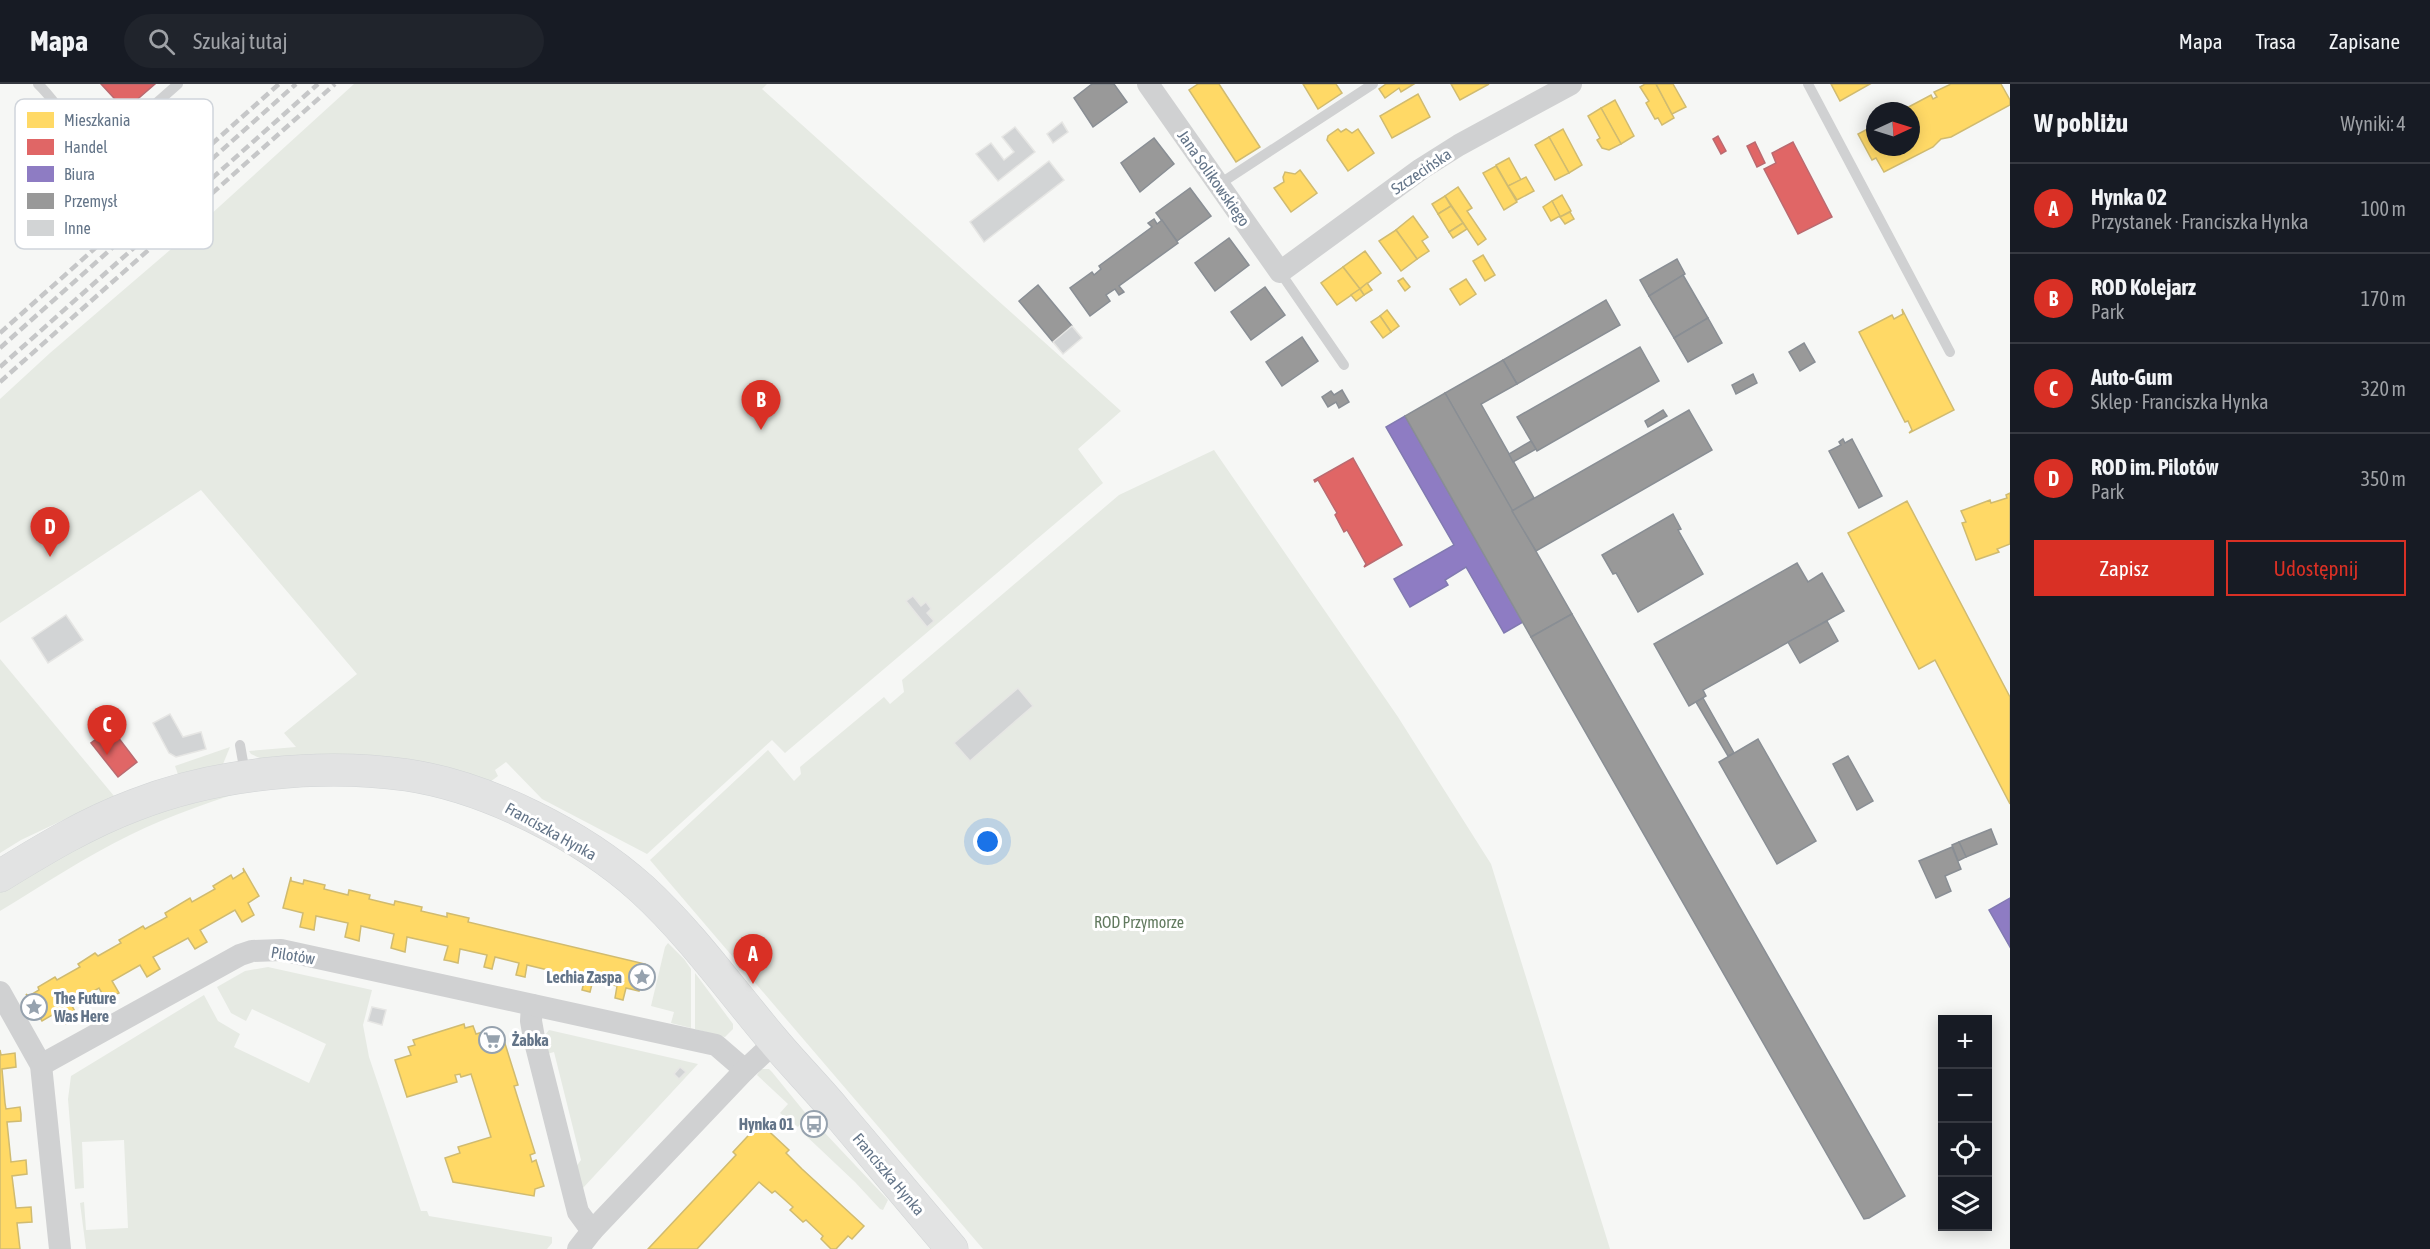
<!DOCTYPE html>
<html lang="pl">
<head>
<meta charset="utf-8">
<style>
  :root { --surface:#171b24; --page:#20242c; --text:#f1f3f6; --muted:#9ea1a6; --line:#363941; --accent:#d93025 }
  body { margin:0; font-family:"Asap Condensed",sans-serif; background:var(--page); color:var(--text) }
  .controls { position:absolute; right:18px; bottom:18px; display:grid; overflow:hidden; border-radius:0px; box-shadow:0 3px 15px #0003 }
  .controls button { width:54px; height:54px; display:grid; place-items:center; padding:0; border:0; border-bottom:2px solid var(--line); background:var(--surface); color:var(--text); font:30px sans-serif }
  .compass { position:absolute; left:1866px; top:18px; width:54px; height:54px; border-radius:50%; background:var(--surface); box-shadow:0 3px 15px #0003; rotate:86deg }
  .you { position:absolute; left:988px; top:758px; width:21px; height:21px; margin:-15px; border:4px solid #fff; border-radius:50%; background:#1a73e8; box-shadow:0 0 0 9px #1a73e833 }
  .badge { display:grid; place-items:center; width:39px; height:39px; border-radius:50%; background:var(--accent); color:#fff; font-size:20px; font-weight:700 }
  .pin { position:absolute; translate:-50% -50px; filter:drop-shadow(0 2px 3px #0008) }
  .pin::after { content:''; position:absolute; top:32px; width:21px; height:18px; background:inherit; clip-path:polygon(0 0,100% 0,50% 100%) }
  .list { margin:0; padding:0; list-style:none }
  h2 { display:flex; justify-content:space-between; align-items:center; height:78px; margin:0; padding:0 24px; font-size:26px }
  h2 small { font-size:20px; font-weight:400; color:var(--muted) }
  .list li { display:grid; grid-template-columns:39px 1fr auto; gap:18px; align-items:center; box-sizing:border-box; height:90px; padding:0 24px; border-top:2px solid var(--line) }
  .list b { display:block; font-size:22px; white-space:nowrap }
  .list p { margin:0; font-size:20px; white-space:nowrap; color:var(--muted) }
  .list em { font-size:20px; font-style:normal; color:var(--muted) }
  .actions { display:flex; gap:12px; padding:18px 24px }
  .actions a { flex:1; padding:14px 0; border:2px solid var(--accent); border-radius:0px; text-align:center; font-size:21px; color:var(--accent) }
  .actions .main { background:var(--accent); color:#fff }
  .icon { flex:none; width:33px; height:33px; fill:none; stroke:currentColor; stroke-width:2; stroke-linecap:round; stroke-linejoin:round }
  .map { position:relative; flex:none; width:2010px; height:1165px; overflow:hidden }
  header { display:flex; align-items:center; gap:36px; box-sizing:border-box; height:84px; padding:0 30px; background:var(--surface); border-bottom:2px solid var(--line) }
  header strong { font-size:28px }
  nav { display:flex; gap:33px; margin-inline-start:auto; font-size:21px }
  .search { width:420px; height:54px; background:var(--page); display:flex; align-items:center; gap:15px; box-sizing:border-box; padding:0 21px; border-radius:33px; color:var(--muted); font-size:22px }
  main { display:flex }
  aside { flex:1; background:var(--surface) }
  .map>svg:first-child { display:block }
</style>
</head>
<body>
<header>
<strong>Mapa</strong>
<div class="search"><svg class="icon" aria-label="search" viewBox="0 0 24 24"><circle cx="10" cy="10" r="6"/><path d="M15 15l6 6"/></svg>Szukaj tutaj</div>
<nav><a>Mapa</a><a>Trasa</a><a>Zapisane</a></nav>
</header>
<main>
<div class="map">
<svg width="2010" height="1165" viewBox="0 0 2010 1165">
  <rect width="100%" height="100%" fill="#f6f7f5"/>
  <!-- green -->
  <g fill="#e6eae3">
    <path d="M354 0H767L762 5 1121 327 1078 365 1103 399 785 669 772 656 647 770 542 715 506 678 495 686 498 692 486 701 264 676 251 670 249 667 296 663 284 649 357 590 201 406 0 539V315L50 269 198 142Z"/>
    <path d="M1214 366 1398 633 1491 780 1610 1165H983L650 776 768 666 794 697 801 690 800 683 884 613 890 620 904 608 902 596 1119 411Z"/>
    <path d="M0 575 114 712 21 756 0 769Z"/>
    <path d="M230 663 223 680 180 696 175 682Z"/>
    <path d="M258 703C215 716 171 731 130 751 85 773 43 801 0 827V806L142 730Z"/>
    <path d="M668 859 684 875 691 885V944L671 939 674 928 651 922 665 863Z"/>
    <path d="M268 883 372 906 363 941 369 973 421 1127H427L429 1132 552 1153V1159L547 1165H86L80 1119 84 1118 86 1146 128 1144 124 1056 82 1058 84 1104 75 1105 68 1015 71 992 204 911 218 937 240 950 234 963 309 999 326 960 252 925 246 937 231 929 217 903 245 887Z"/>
    <path d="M695 889 733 940V945L725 953 695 945Z"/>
    <path d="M549 946 698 980 582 1105 576 1083 581 1076 554 968 547 970 542 955Z"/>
    <path d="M761 985H769L772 988 807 1031 798 1043 780 1029 788 1020 757 991Z"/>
    <path d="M807 1039 819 1050 823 1047 888 1116 883 1126 880 1125 855 1098 801 1047Z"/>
  </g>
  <!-- homes -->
  <g fill="#ffd966" stroke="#d0bb70" stroke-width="1.5">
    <path d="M1198 0H1219L1260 63 1236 78 1189 6Z"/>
    <path d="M1303 0H1336L1342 9 1318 25Z"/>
    <path d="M1386 0H1414L1401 8 1399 4 1385 14 1379 5Z"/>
    <path d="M1451 0H1489L1460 16Z"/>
    <path d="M1645 0H1656L1674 34 1662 41 1658 34 1655 35 1646 19 1649 17 1640 3Z"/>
    <path d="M1656 0H1673L1686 23 1672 30Z"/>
    <path d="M1831 0H1870L1840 17Z"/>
    <path d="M1951 0H2001L2010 16V21L1951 53 1941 55 1933 63 1884 88 1876 74 1872 76 1858 50 1875 41V63H1911V27H1901L1931 11 1933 15 1937 13 1934 8Z"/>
    <path d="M1418 10 1430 33 1392 54 1380 32Z"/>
    <path d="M1615 16 1634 52 1621 60 1601 24Z"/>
    <path d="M1601 24 1621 60 1609 66 1602 64 1597 56 1600 54 1588 32Z"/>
    <path d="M1338 45 1341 48 1346 45 1352 49 1358 45 1374 69 1348 87 1327 56 1328 52Z"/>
    <path d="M1563 45 1582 81 1569 89 1549 53Z"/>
    <path d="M1549 53 1569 89 1555 96 1535 61Z"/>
    <path d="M1509 74 1521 96 1508 102 1496 81Z"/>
    <path d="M1496 82 1517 118 1504 126 1483 89Z"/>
    <path d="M1300 86 1317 109 1291 128 1274 104 1284 98 1283 93 1285 88 1295 90Z"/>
    <path d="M1526 93 1534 107 1517 116 1508 102Z"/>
    <path d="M1458 103 1472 124 1467 127 1486 155 1478 161 1445 112Z"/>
    <path d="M1562 111 1571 127 1560 133 1552 117Z"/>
    <path d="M1445 112 1451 122 1438 130 1432 120Z"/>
    <path d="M1552 117 1560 132 1551 137 1543 123Z"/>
    <path d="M1451 122 1463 139 1449 148 1438 130Z"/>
    <path d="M1570 128 1574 135 1565 140 1560 133Z"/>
    <path d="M1413 132 1428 153 1422 157 1429 167 1417 175 1396 146Z"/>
    <path d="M1463 139 1467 145 1453 154 1449 148Z"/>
    <path d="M1396 146 1417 175 1401 187 1379 157Z"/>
    <path d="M1365 167 1381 189 1360 205 1343 183Z"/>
    <path d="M1483 171 1495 191 1485 197 1473 177Z"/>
    <path d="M1343 183 1360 205 1337 221 1321 199Z"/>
    <path d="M1403 194 1410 203 1405 207 1398 197Z"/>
    <path d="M1466 195 1476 210 1460 221 1450 205Z"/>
    <path d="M1367 199 1372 206 1364 211 1360 205Z"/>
    <path d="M1360 205 1364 211 1356 217 1351 211Z"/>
    <path d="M1902 225 1954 326 1909 349 1912 346 1908 337 1905 338 1859 248 1892 231 1894 235 1903 230Z"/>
    <path d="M1387 226 1399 242 1391 248 1380 232Z"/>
    <path d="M1380 232 1391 248 1383 254 1371 238Z"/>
    <path d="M2010 409V460L1997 465 1999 468 1976 476 1962 439 1966 438 1961 427 1990 416 1991 419 2007 414 2006 411Z"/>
    <path d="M1907 417 2010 613V720L1935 576 1919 585 1848 449Z"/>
    <path d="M243 784 259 812 248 819 254 831 242 838 235 826 200 846 207 858 195 865 188 854 153 873 160 885 147 893 140 881 112 897 119 909 106 916 99 904 71 920 78 933 66 940 59 927 42 937 26 910 29 912 39 906 38 903 55 893 57 896 80 883 78 880 95 869 98 872 121 859 119 856 143 842 145 845 167 833 165 829 190 814 192 818 215 805 213 802 231 791 233 795 244 788Z"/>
    <path d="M291 793V797L303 800 304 796 325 801 324 805 348 811 349 806 370 811 369 815 394 821 395 817 422 823 421 827 447 833V829L469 834 468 838 645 880 639 907 626 904 623 916 615 914 617 902 593 896 590 908 582 906 585 894 560 889 557 900 549 898 552 887 527 881 525 893 516 891 519 879 495 873 492 885 484 883 487 871 460 865 458 879 450 877 444 876 448 862 407 853 405 868 391 864 394 850 361 842 359 857 345 853 348 839 316 832 314 846 300 843 303 829 283 824Z"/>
    <path d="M464 940 465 944 473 942 476 950 493 945 494 949 501 947 518 1001 514 1002 535 1069 530 1071 532 1078 536 1076 544 1102 535 1105 534 1112 453 1098 445 1074 460 1069 458 1063 491 1053 471 990 461 993 460 990 455 991 457 998 407 1013 395 976 411 971 408 963 415 961 413 956Z"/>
    <path d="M0 966 1 971 15 969 16 983 2 985 5 1019 6 1025 20 1023 21 1030V1037L7 1038 11 1078 26 1076 27 1090 12 1092 16 1124 31 1123 32 1138 17 1139 20 1165H0Z"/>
    <path d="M760 1039 789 1066 786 1069 802 1085 864 1142 852 1155 848 1152 836 1165H831L821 1155 823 1152 806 1136 803 1138 790 1126 793 1123 775 1107 772 1109 759 1098 697 1165H648L736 1071 733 1068Z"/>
  </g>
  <!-- shops -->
  <g fill="#e06666" stroke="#ba6a70" stroke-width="1.5">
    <path d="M101 0H155L125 26Z"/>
    <path d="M1718 52 1726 67 1721 70 1713 55Z"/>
    <path d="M1755 58 1765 79 1757 83 1747 62Z"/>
    <path d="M1793 58 1832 133 1798 150 1764 85 1776 79 1772 69Z"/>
    <path d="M1353 374 1402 461 1364 483 1366 480 1347 446 1344 448 1335 431 1337 429 1318 396 1315 398 1314 396Z"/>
    <path d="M111 644 137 678 118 693 91 659Z"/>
  </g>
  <!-- offices -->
  <g fill="#8e7cc3" stroke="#817ab1" stroke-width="1.5">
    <path d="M1405 332 1523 538 1504 549 1466 483 1445 496 1448 501 1410 523 1394 495 1454 461 1386 343Z"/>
    <path d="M2010 814V863L1989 826Z"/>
  </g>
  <!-- industry -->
  <g fill="#999" stroke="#898e94" stroke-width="1.5">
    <path d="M1092 0H1114L1127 18 1093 43 1074 14Z"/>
    <path d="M1154 54 1174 80 1140 108 1121 79Z"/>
    <path d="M1190 104 1211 132 1177 157 1156 129Z"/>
    <path d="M1154 135 1157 140 1162 136 1178 159 1119 202 1124 208 1119 211 1115 205 1106 211 1110 217 1090 232 1070 204 1092 188 1094 191 1101 185 1099 182 1152 143 1148 139Z"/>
    <path d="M1229 154 1249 181 1215 207 1195 179Z"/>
    <path d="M1677 175 1685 190 1649 212 1640 196Z"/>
    <path d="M1683 191 1708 234 1674 254 1649 212Z"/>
    <path d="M1038 201 1072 242 1053 258 1019 217Z"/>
    <path d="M1265 203 1285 231 1251 256 1231 228Z"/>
    <path d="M1606 216 1620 241 1517 300 1503 276Z"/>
    <path d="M1708 234 1722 259 1688 278 1674 254Z"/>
    <path d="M1302 253 1318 277 1282 302 1266 278Z"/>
    <path d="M1804 259 1815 278 1800 287 1789 268Z"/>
    <path d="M1640 263 1659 297 1537 367 1517 333Z"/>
    <path d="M1503 276 1517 300 1481 320 1534 414 1512 427 1445 309Z"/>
    <path d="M1753 290 1757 299 1736 310 1732 301Z"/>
    <path d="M1342 306 1349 318 1339 324 1336 318 1328 323 1322 313 1331 307 1334 311Z"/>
    <path d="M1445 309 1572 530 1531 553 1405 332Z"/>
    <path d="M1663 326 1667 332 1648 343 1645 337Z"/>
    <path d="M1689 326 1712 366 1536 467 1512 427Z"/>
    <path d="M1843 355 1845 359 1852 355 1882 412 1859 424 1829 367 1841 361 1839 358Z"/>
    <path d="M1531 357 1536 365 1513 378 1509 370Z"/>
    <path d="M1673 430 1681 445 1678 446 1703 490 1638 528 1616 489 1613 490 1602 471Z"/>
    <path d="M1797 479 1808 498 1822 489 1844 527 1703 606 1706 612 1689 622 1654 560Z"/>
    <path d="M1572 530 1905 1112 1869 1134 1864 1135 1531 553Z"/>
    <path d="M1827 537 1838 557 1800 579 1788 558Z"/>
    <path d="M1703 614 1734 669 1728 672 1696 618Z"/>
    <path d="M1758 655 1816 757 1777 780 1719 678Z"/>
    <path d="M1848 672 1873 717 1857 726 1833 680Z"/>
    <path d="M1991 745 1997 760 1966 773 1959 758Z"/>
    <path d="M1959 758 1966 773 1958 777 1952 761Z"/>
    <path d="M1952 763 1961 785 1945 792 1951 807 1936 814 1919 777Z"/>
  </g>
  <!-- building -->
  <g fill="#d2d4d5" stroke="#e6e6e4" stroke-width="1.5">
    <path d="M1062 38 1068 48 1053 59 1047 50Z"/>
    <path d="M1015 43 1035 68 998 97 976 70 991 59 1004 76 1014 68 1002 53Z"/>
    <path d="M1049 77 1064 96 984 158 970 138Z"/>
    <path d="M1072 242 1082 254 1063 270 1053 258Z"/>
    <path d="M913 512 921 522 926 518 931 525 927 529 934 537 927 543 906 517Z"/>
    <path d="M66 531 83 556 48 579 32 554Z"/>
    <path d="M1018 604 1033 622 970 677 954 659Z"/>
    <path d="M170 630 183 653 201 648 206 665 176 673 169 669 153 639Z"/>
    <path d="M372 923 386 926 382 941 368 937Z"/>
    <path d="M680 983 686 988 679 995 674 990Z"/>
  </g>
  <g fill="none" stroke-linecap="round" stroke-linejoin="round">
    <defs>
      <path id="secondary" d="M0 792C44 765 87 739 135 721 216 689 321 679 407 691 487 703 582 751 642 805 691 850 730 905 773 956 793 980 815 1002 835 1026 874 1072 913 1119 952 1165"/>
    </defs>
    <!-- secondary casing -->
    <use href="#secondary" stroke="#d2d5d6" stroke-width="33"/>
    <!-- lane -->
    <g stroke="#d0d1d2" stroke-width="10">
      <path d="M38 0C64 24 81 72 121 50L178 0"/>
      <path d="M1808 0 1950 268"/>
      <path d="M1218 101 1373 0"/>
      <path d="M1280 188 1344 281"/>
      <path d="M240 661 245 689"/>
    </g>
    <!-- street -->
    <g stroke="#d0d1d2" stroke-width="22">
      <path d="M1148 0 1280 188 1421 85 1459 61 1571 0"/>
      <path d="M0 908 41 981 60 1165"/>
      <path d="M532 921 531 937 534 954 578 1128 592 1147"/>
      <path d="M41 981 240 871 252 867 281 866 716 961 745 986"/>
      <path d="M578 1165 592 1147 745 986 775 958"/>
    </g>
    <!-- secondary -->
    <use href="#secondary" stroke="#e2e3e3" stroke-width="32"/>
    <!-- rail -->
    <g stroke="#c6c7c8" stroke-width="4.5" stroke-dasharray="9 4.5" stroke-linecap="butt">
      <path d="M0 249 279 0"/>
      <path d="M0 264 296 0"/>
      <path d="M0 283 318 0"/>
      <path d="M0 298 335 0"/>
    </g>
  </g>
  <!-- icons -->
  <defs>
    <symbol id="sight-ring" viewBox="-11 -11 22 22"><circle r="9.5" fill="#fff" stroke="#96a2ae" stroke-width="1.5"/><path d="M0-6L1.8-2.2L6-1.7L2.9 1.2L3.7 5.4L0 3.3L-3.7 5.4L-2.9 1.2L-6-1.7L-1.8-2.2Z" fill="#96a2ae"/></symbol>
    <symbol id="supermarket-ring" viewBox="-11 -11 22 22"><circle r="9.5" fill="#fff" stroke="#96a2ae" stroke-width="1.5"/><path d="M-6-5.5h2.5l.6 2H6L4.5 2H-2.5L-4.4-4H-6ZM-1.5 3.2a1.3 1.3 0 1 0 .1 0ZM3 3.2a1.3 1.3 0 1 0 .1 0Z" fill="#96a2ae"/></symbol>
    <symbol id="bus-ring" viewBox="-11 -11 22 22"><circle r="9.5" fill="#fff" stroke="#96a2ae" stroke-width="1.5"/><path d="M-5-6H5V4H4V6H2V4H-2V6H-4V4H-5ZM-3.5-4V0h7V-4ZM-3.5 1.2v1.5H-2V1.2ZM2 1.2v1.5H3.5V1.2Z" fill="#96a2ae"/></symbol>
  </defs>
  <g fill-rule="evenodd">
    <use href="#sight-ring" x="627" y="878" width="30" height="30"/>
    <use href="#sight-ring" x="19" y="908" width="30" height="30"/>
    <use href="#supermarket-ring" x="477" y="941" width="30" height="30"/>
    <use href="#bus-ring" x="799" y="1025" width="30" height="30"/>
  </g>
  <g text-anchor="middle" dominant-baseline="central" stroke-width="6" stroke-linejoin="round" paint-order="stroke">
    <!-- street labels -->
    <g font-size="16" fill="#637488" stroke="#fff">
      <text transform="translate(1421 87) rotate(-34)">Szczecińska</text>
      <text transform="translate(1214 94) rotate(55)">Jana Solikowskiego</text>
      <text transform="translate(551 747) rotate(29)">Franciszka Hynka</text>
      <text transform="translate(293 871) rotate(9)">Pilotów</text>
      <text transform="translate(889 1090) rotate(50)">Franciszka Hynka</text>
    </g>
    <!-- park labels -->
    <g font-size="16" fill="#627a5f" stroke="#fff">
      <text x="1139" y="838">ROD Przymorze</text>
    </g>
    <!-- poi labels -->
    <g font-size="16" font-weight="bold" fill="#637488" stroke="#fff" text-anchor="end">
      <text x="622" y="893">Lechia Zaspa</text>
      <text x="54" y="914" text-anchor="start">The Future<tspan x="54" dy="18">Was Here</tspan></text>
      <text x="512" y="956" text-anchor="start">Żabka</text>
      <text x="794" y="1040">Hynka 01</text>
    </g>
  </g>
  <!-- legend -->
  <rect x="15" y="15" width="198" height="150" rx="9" fill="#fff" stroke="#d0d5db" stroke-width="1.5"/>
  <rect x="27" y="28" width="27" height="16" fill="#ffd966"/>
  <rect x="27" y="55" width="27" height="16" fill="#e06666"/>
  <rect x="27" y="82" width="27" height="16" fill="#8e7cc3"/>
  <rect x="27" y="109" width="27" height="16" fill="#999"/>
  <rect x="27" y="136" width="27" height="16" fill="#d2d4d5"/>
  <g font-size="16" fill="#637488">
    <text x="64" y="42">Mieszkania</text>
    <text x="64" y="69">Handel</text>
    <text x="64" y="96">Biura</text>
    <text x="64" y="123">Przemysł</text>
    <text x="64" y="150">Inne</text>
  </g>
</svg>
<div class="controls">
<button>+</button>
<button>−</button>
<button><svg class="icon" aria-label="locate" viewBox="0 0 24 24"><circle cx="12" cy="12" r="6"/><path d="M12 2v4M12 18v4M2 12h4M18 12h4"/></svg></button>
<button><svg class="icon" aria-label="layers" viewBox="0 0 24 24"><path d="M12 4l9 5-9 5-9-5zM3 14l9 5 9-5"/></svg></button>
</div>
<svg class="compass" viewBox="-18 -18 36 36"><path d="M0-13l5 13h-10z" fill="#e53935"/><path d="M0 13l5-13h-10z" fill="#9ea1a6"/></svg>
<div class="you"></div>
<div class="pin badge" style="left:753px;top:900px">A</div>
<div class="pin badge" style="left:761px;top:346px">B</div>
<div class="pin badge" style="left:107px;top:671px">C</div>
<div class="pin badge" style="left:50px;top:473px">D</div>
</div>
<aside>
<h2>W pobliżu<small>Wyniki: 4</small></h2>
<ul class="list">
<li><span class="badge">A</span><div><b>Hynka 02</b><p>Przystanek · Franciszka Hynka</p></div><em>100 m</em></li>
<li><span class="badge">B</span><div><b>ROD Kolejarz</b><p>Park</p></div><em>170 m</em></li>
<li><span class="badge">C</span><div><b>Auto-Gum</b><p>Sklep · Franciszka Hynka</p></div><em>320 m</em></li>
<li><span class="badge">D</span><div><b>ROD im. Pilotów</b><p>Park</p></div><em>350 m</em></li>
</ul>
<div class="actions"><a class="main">Zapisz</a><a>Udostępnij</a></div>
</aside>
</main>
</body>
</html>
